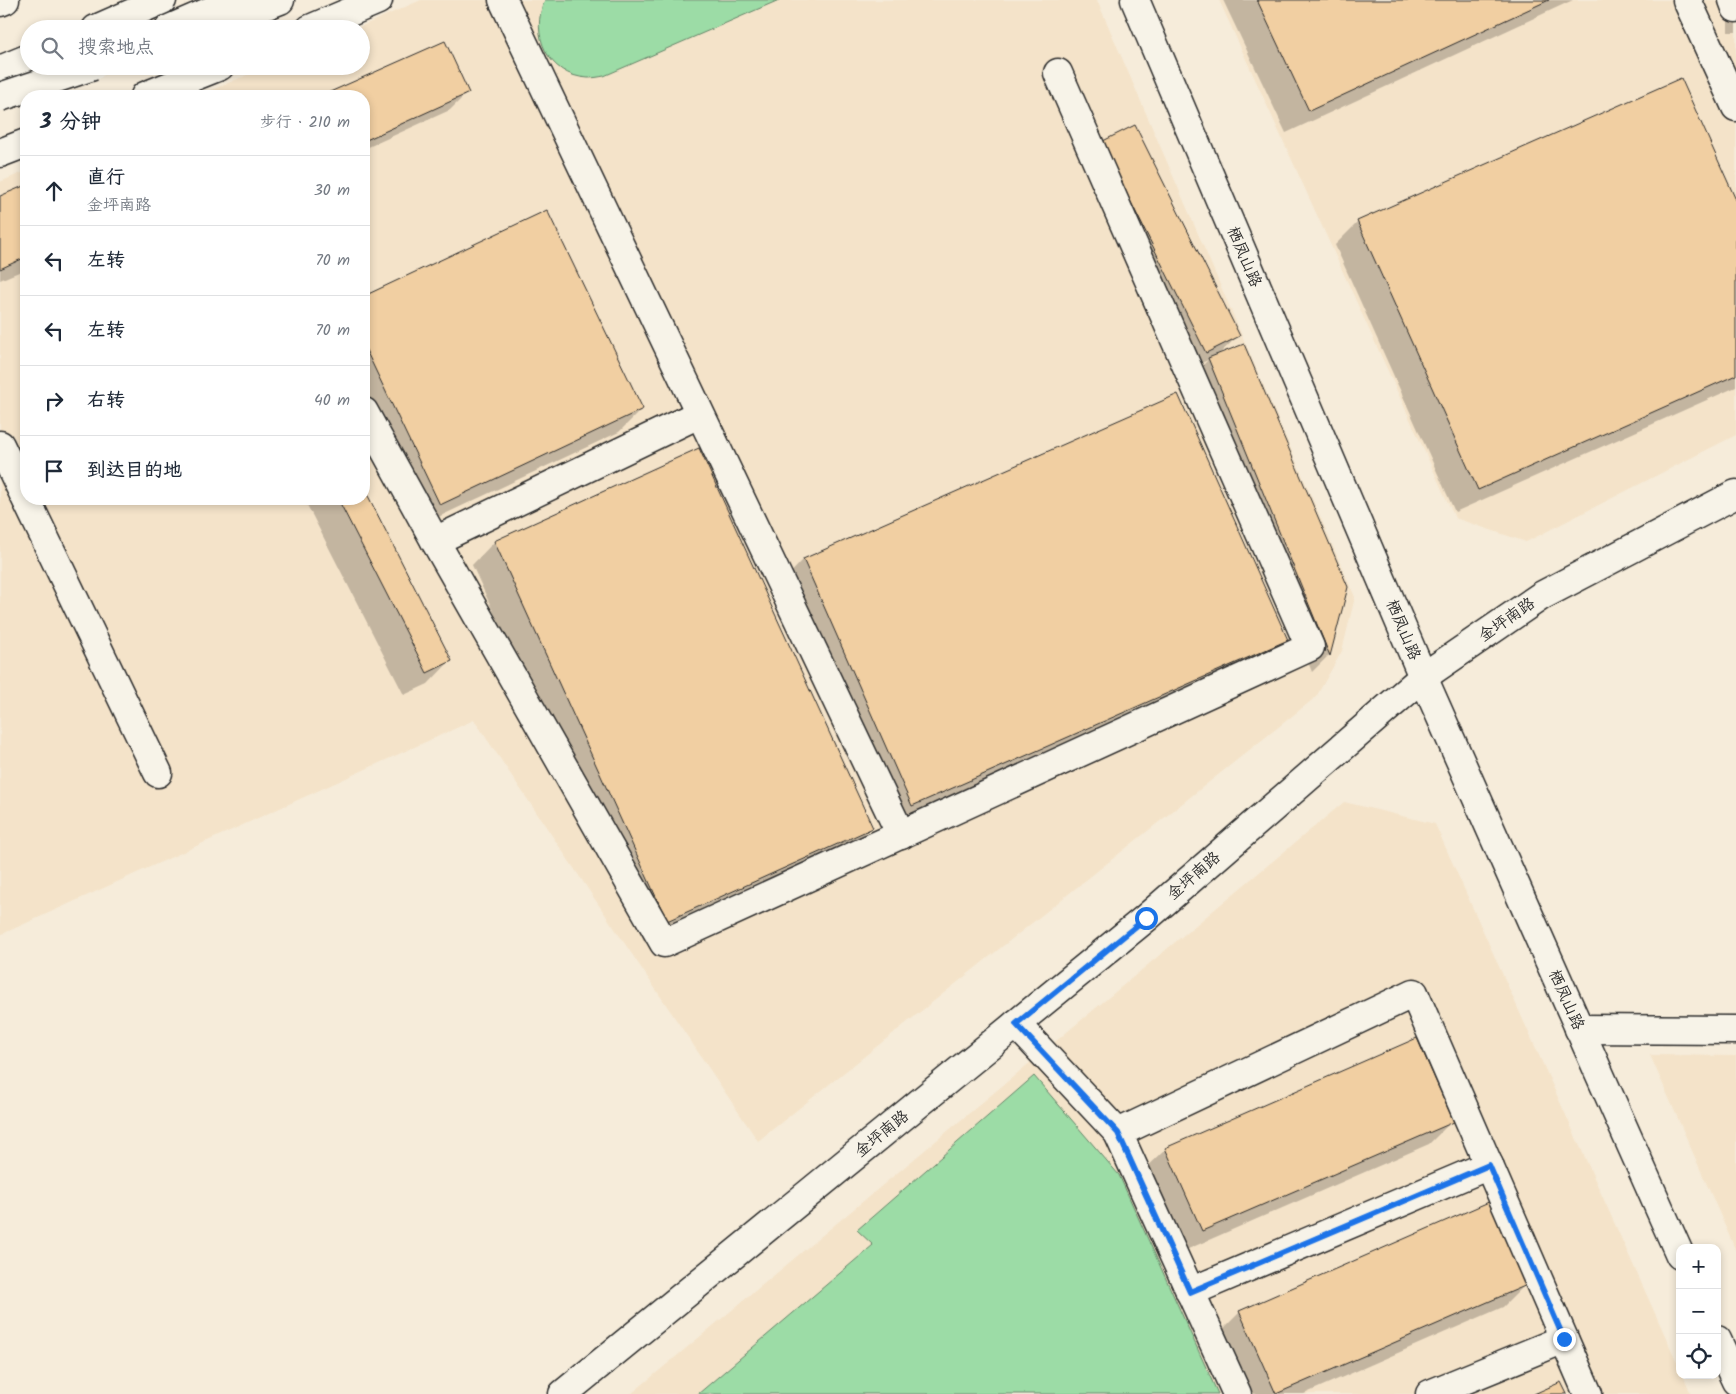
<!DOCTYPE html>
<html lang="zh">
<head>
<meta charset="utf-8">
<style>
  :root { --surface:#fff; --page:#f6f6f7; --text:#1f2937; --muted:#747a83; --line:#e0e1e3 }
  body { margin:0; font-family:Kalam,"LXGW WenKai TC",sans-serif; background:var(--page); color:var(--text) }
  .controls { position:absolute; right:15px; bottom:15px; display:grid; overflow:hidden; border-radius:10px; box-shadow:0 2px 8px #0003 }
  .controls button { width:45px; height:45px; display:grid; place-items:center; padding:0; border:0; border-bottom:1px solid var(--line); background:var(--surface); color:var(--text); font:25px sans-serif }
  .stop { position:absolute; width:15px; height:15px; margin:-11px; border:4px solid #1a73e8; border-radius:50%; background:#fff }
  .stop.end { background:#1a73e8; border-color:#fff; box-shadow:0 1px 5px #0008 }
  .list { margin:0; padding:0; list-style:none }
  h2 { display:flex; justify-content:space-between; align-items:center; height:65px; margin:0; padding:0 20px; font-size:21px }
  h2 small { font-size:16px; font-weight:400; color:var(--muted) }
  .list li { display:grid; grid-template-columns:32px 1fr auto; gap:15px; align-items:center; box-sizing:border-box; height:70px; padding:0 20px; border-top:1px solid var(--line) }
  .list b { display:block; font-size:19px; white-space:nowrap }
  .list p { margin:0; font-size:16px; white-space:nowrap; color:var(--muted) }
  .list em { font-size:16px; font-style:normal; color:var(--muted) }
  .icon { flex:none; width:28px; height:28px; fill:none; stroke:currentColor; stroke-width:2; stroke-linecap:round; stroke-linejoin:round }
  .map { position:relative; flex:none; width:1736px; height:1394px; overflow:hidden }
  .search { position:absolute; background:var(--surface); box-shadow:0 2px 8px #0003; left:20px; top:20px; width:350px; height:55px; display:flex; align-items:center; gap:12px; box-sizing:border-box; padding:0 18px; border-radius:28px; color:var(--muted); font-size:19px }
  .panel { position:absolute; background:var(--surface); box-shadow:0 2px 8px #0003; left:20px; top:90px; width:350px; height:415px; border-radius:20px }
  .map>svg:first-child { display:block }
</style>
</head>
<body>
<div class="map">
<svg width="1736" height="1394" viewBox="0 0 1736 1394">
  <rect width="100%" height="100%" fill="#f6ecda"/>
  <filter id="ink" filterUnits="userSpaceOnUse"><feTurbulence type="fractalNoise" baseFrequency=".02" numOctaves="2"/><feDisplacementMap in="SourceGraphic" scale="10" xChannelSelector="R" yChannelSelector="G"/><feConvolveMatrix kernelMatrix="1 2 1 2 8 2 1 2 1" color-interpolation-filters="sRGB"/></filter>
  <g filter="url(#ink)">
    <!-- built -->
    <g fill="#f4e3c9">
      <path d="M421 0H1097L1355 597 1342 651 1316 697 758 1141 474 720 0 935V182L26 171V499H364V96H198L268 66H361V29H355Z"/>
      <path d="M1219 0H1736V435L1526 542 1455 518Z"/>
      <path d="M1344 802 1435 824 1680 1369V1375H1683L1691 1394H631Z"/>
      <path d="M1650 1055 1736 1056V1251Z"/>
    </g>
    <!-- green -->
    <g fill="#9cdca6" stroke="#648468">
      <path d="M545 0H779L604 76C599 77 593 78 588 78 548 76 529 34 545 0Z"/>
      <path d="M1034 1076 1119 1175 1218 1394H698L873 1245 857 1230Z"/>
    </g>
    <!-- shadow -->
    <g fill="#0003">
      <path d="M1223 0H1573L1286 133Z"/>
      <rect x="1728" y="0" width="8" height="32"/>
      <path d="M444 42 467 93 450 110 364 149V96H324Z"/>
      <path d="M1102 143 1238 336 1218 355 1347 587 1329 655 1312 672 1191 377 1208 360 1188 369Z"/>
      <path d="M26 186V269L0 280V198Z"/>
      <path d="M1736 203V387L1455 512 1335 245 1358 222Z"/>
      <path d="M547 211 642 409 619 432 417 527 364 416V298Z"/>
      <path d="M1178 396 1286 640 1264 663 890 828 781 583 803 560Z"/>
      <path d="M364 491 450 661 428 684 404 695 304 499H364Z"/>
      <path d="M494 542 871 828 848 850 645 943 472 565Z"/>
      <path d="M1452 1121 1429 1144 1179 1253 1143 1171 1166 1149Z"/>
      <path d="M1526 1284 1503 1307 1304 1394H1243L1217 1335 1240 1312Z"/>
    </g>
    <!-- building -->
    <g fill="#f1cfa2" stroke="#2b2b2b">
      <path d="M1257 0H1549L1309 111Z"/>
      <path d="M445 41 469 93 364 141V96H321Z"/>
      <path d="M1681 78 1736 200V375L1478 490 1357 221Z"/>
      <path d="M1135 125 1240 336 1206 353 1101 142Z"/>
      <path d="M26 185V257L0 269V196Z"/>
      <path d="M547 210 643 409 440 505 364 346V296Z"/>
      <path d="M1244 344 1348 587 1330 656 1208 358Z"/>
      <path d="M1178 394 1288 640 912 806 803 559Z"/>
      <path d="M699 448 873 828 667 921 494 541Z"/>
      <path d="M364 488 452 661 427 673 338 499H364Z"/>
      <path d="M1417 1038 1454 1122 1202 1231 1165 1148Z"/>
      <path d="M1491 1201 1527 1285 1276 1394 1239 1311Z"/>
      <path d="M1561 1382 1567 1394H1534Z"/>
    </g>
    <g fill="none" stroke-linecap="round" stroke-linejoin="round">
      <defs>
        <g id="minor">
          <path d="M503 0 901 835"/>
          <path d="M1687 0 1736 107"/>
          <path d="M1733 0 1736 8"/>
          <path d="M364 412 435 541 664 943 1310 647 1058 73"/>
          <path d="M0 445 158 773"/>
          <path d="M435 541 699 414"/>
          <path d="M1016 1024 1118 1133 1237 1394"/>
          <path d="M1579 1029 1736 1030"/>
          <path d="M1118 1133 1414 993 1588 1394"/>
          <path d="M1190 1292 1489 1165"/>
          <path d="M1430 1394 1564 1339"/>
        </g>
        <g id="tertiary">
          <path d="M1135 0 1423 677 1680 1255"/>
          <path d="M310 29 378 0"/>
          <path d="M145 96 220 66"/>
          <path d="M0 153 26 143"/>
          <path d="M1717 1340 1736 1381"/>
          <path d="M563 1394 1146 918 1423 677 1541 596 1736 494"/>
        </g>
        <path id="primary" d="M169 29 236 0"/>
        <g id="trunk">
          <path d="M0 2 5 0"/>
          <path d="M96 29 162 0"/>
          <path d="M205 29 280 0"/>
          <path d="M0 70 29 58"/>
        </g>
      </defs>
      <!-- minor casing -->
      <use href="#minor" stroke="#2b2b2b" stroke-width="31"/>
      <!-- tertiary casing -->
      <use href="#tertiary" stroke="#2b2b2b" stroke-width="31"/>
      <!-- primary casing -->
      <use href="#primary" stroke="#2b2b2b" stroke-width="31"/>
      <!-- trunk casing -->
      <use href="#trunk" stroke="#2b2b2b" stroke-width="31"/>
      <!-- minor -->
      <use href="#minor" stroke="#f7f3e8" stroke-width="28"/>
      <!-- tertiary -->
      <use href="#tertiary" stroke="#f7f3e8" stroke-width="28"/>
      <!-- primary -->
      <use href="#primary" stroke="#f7f3e8" stroke-width="28"/>
      <!-- trunk -->
      <use href="#trunk" stroke="#f7f3e8" stroke-width="28"/>
      <defs>
        <path id="trunk-bridge" d="M0 97 93 66"/>
      </defs>
      <!-- trunk-bridge casing -->
      <use href="#trunk-bridge" stroke="#2b2b2b" stroke-width="31" stroke-linecap="butt"/>
      <!-- trunk-bridge -->
      <use href="#trunk-bridge" stroke="#f7f3e8" stroke-width="28"/>
    </g>
  </g>
  <g fill="none" stroke-linecap="round" stroke-linejoin="round" filter="url(#ink)">
    <!-- route -->
    <path stroke="#1a73e8" stroke-width="6" d="M1146 918 1016 1024 1118 1133 1190 1292 1489 1165 1564 1339"/>
  </g>
  <g text-anchor="middle" dominant-baseline="central" stroke-width="4" stroke-linejoin="round" paint-order="stroke">
    <!-- street labels -->
    <g font-size="16" fill="#2b2b2b" stroke="#f7f3e8">
      <text transform="translate(1244 257) rotate(67)">栖凤山路</text>
      <text transform="translate(1507 620) rotate(-35)">金坪南路</text>
      <text transform="translate(1403 630) rotate(67)">栖凤山路</text>
      <text transform="translate(1194 876) rotate(-41)">金坪南路</text>
      <text transform="translate(1566 1000) rotate(66)">栖凤山路</text>
      <text transform="translate(882 1134) rotate(-39)">金坪南路</text>
    </g>
  </g>
</svg>
<div class="controls">
<button>+</button>
<button>−</button>
<button><svg class="icon" aria-label="locate" viewBox="0 0 24 24"><circle cx="12" cy="12" r="6"/><path d="M12 2v4M12 18v4M2 12h4M18 12h4"/></svg></button>
</div>
<div class="stop" style="left:1146px;top:918px"></div>
<div class="stop end" style="left:1564px;top:1339px"></div>
<div class="search"><svg class="icon" aria-label="search" viewBox="0 0 24 24"><circle cx="10" cy="10" r="6"/><path d="M15 15l6 6"/></svg>搜索地点</div>
<section class="panel">
<h2>3 分钟<small>步行 · 210 m</small></h2>
<ul class="list">
<li><svg class="icon" aria-label="ahead" viewBox="0 0 24 24"><path d="M12 20V5M6 11l6-6 6 6"/></svg><div><b>直行</b><p>金坪南路</p></div><em>30 m</em></li>
<li><svg class="icon" aria-label="left" viewBox="0 0 24 24"><path d="M17 20v-9H6M10 6l-5 5 5 5"/></svg><div><b>左转</b></div><em>70 m</em></li>
<li><svg class="icon" aria-label="left" viewBox="0 0 24 24"><path d="M17 20v-9H6M10 6l-5 5 5 5"/></svg><div><b>左转</b></div><em>70 m</em></li>
<li><svg class="icon" aria-label="right" viewBox="0 0 24 24"><path d="M7 20v-9h11M14 6l5 5-5 5"/></svg><div><b>右转</b></div><em>40 m</em></li>
<li><svg class="icon" aria-label="arrive" viewBox="0 0 24 24"><path d="M6 21V4h12l-3 4 3 4H6"/></svg><div><b>到达目的地</b></div></li>
</ul>
</section>
</div>
</body>
</html>
